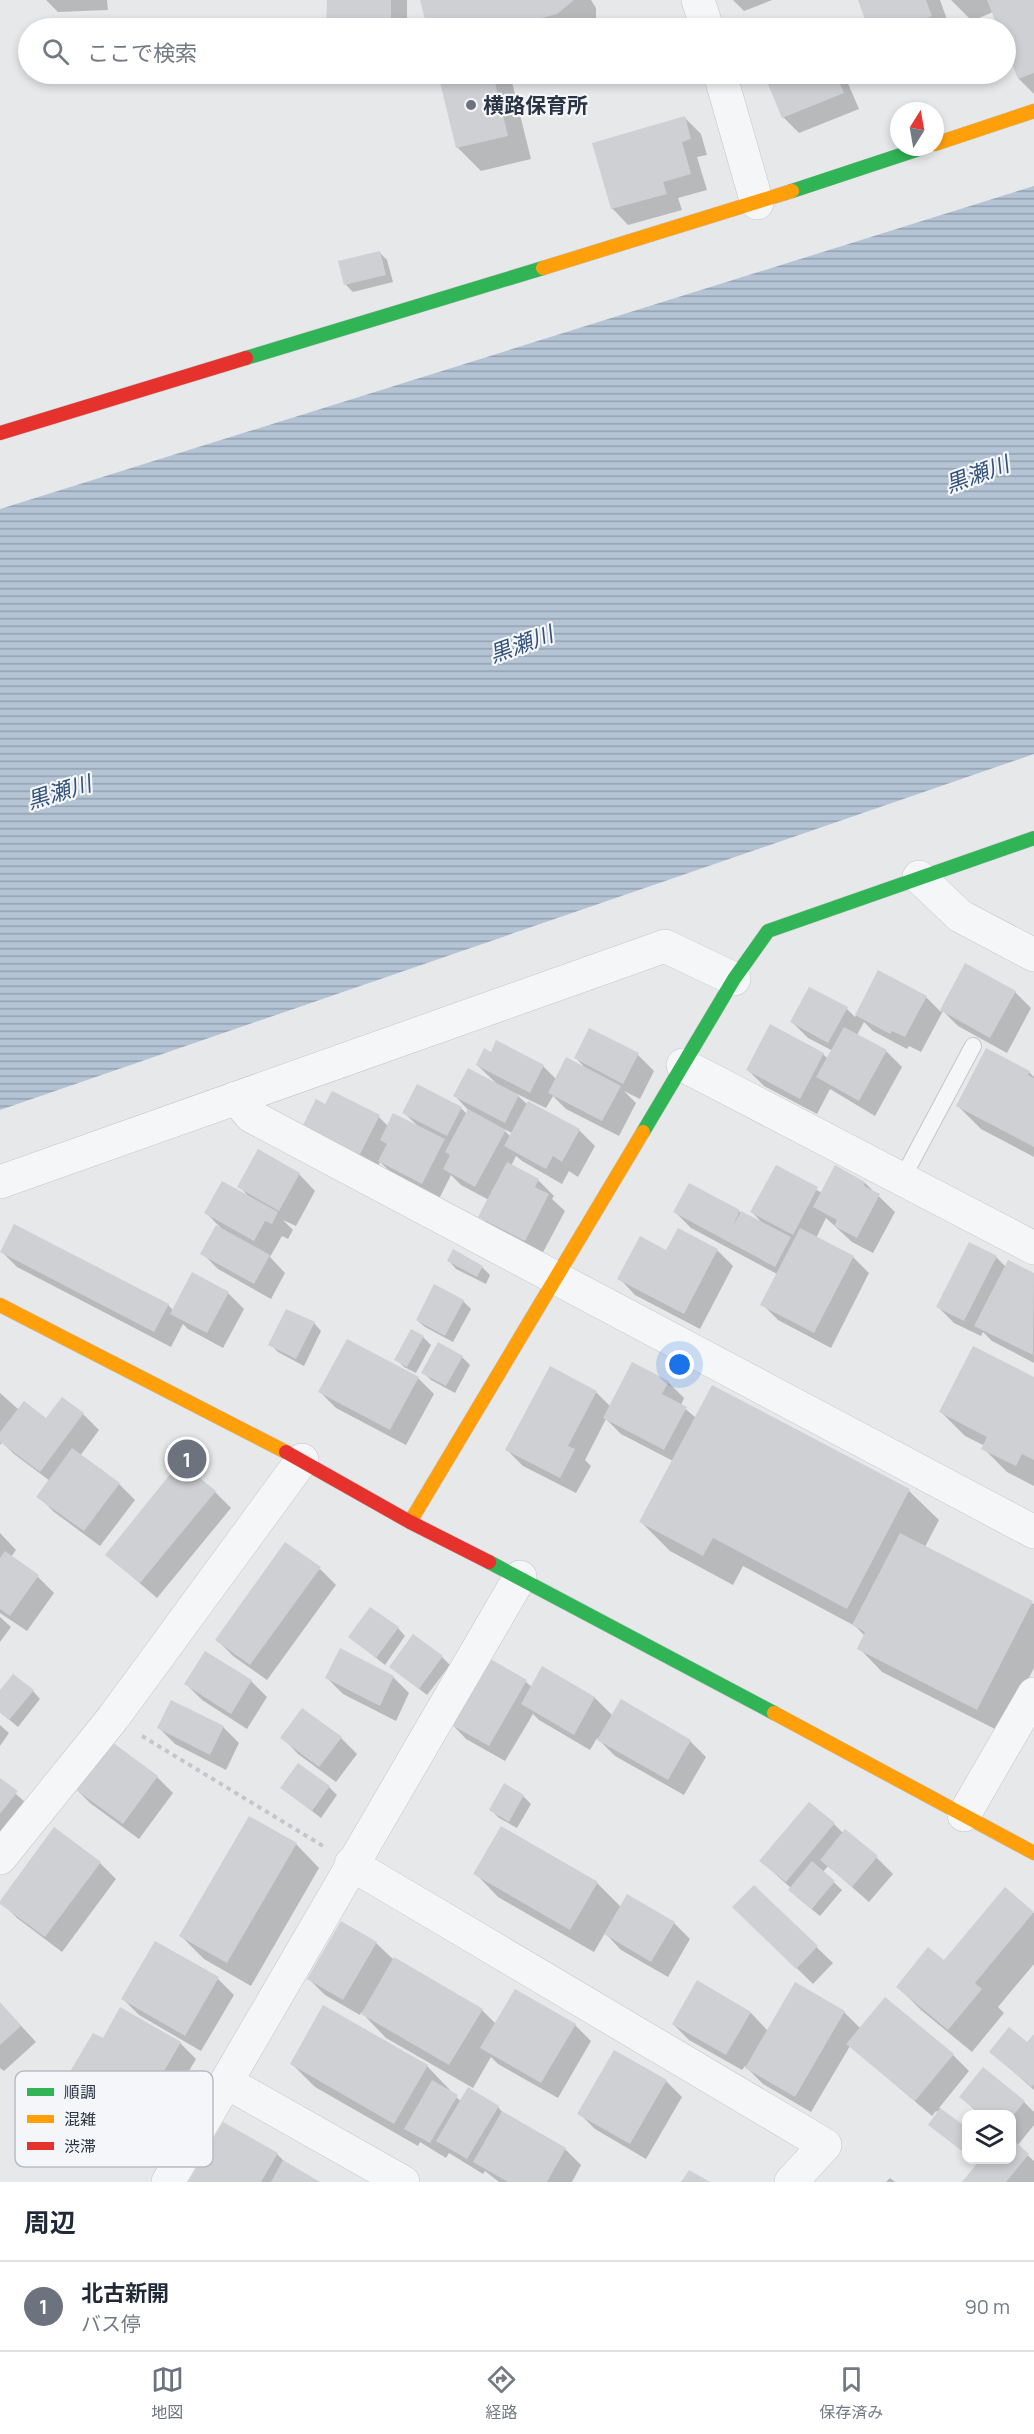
<!DOCTYPE html>
<html lang="ja">
<head>
<meta charset="utf-8">
<style>
  :root { --surface:#fff; --page:#f2f2f3; --text:#1f2937; --muted:#747a83; --line:#e0e1e3; --accent:#6c737f }
  body { margin:0; font-family:Manrope,"Noto Sans JP",sans-serif; background:var(--page); color:var(--text) }
  .controls { position:absolute; right:18px; bottom:18px; display:grid; overflow:hidden; border-radius:12px; box-shadow:0 3px 9px #0003 }
  .controls button { width:54px; height:54px; display:grid; place-items:center; padding:0; border:0; border-bottom:2px solid var(--line); background:var(--surface); color:var(--text); font:30px sans-serif }
  .compass { position:absolute; left:890px; top:102px; width:54px; height:54px; border-radius:50%; background:var(--surface); box-shadow:0 3px 9px #0003; rotate:11deg }
  .you { position:absolute; left:680px; top:1365px; width:21px; height:21px; margin:-15px; border:4px solid #fff; border-radius:50%; background:#1a73e8; box-shadow:0 0 0 9px #1a73e833 }
  .badge { display:grid; place-items:center; width:39px; height:39px; border-radius:50%; background:var(--accent); color:#fff; font-size:20px; font-weight:700 }
  .pin { position:absolute; translate:-50% -50%; border:3px solid #fff; box-shadow:0 2px 6px #0006 }
  .list { margin:0; padding:0; list-style:none }
  h2 { display:flex; justify-content:space-between; align-items:center; height:78px; margin:0; padding:0 24px; font-size:26px }
  h2 small { font-size:20px; font-weight:400; color:var(--muted) }
  .list li { display:grid; grid-template-columns:39px 1fr auto; gap:18px; align-items:center; box-sizing:border-box; height:90px; padding:0 24px; border-top:2px solid var(--line) }
  .list b { display:block; font-size:22px; white-space:nowrap }
  .list p { margin:0; font-size:20px; white-space:nowrap; color:var(--muted) }
  .list em { font-size:20px; font-style:normal; color:var(--muted) }
  .icon { flex:none; width:33px; height:33px; fill:none; stroke:currentColor; stroke-width:2; stroke-linecap:round; stroke-linejoin:round }
  .map { position:relative; flex:none; width:1034px; height:2182px; overflow:hidden }
  .search { position:absolute; background:var(--surface); box-shadow:0 3px 9px #0003; left:18px; right:18px; top:18px; height:66px; display:flex; align-items:center; gap:15px; box-sizing:border-box; padding:0 21px; border-radius:33px; color:var(--muted); font-size:22px }
  .sheet { height:168px; background:var(--surface) }
  nav { display:flex; justify-content:space-around; align-items:center; box-sizing:border-box; height:84px; border-top:2px solid var(--line); background:var(--surface); font-size:16px; color:var(--muted) }
  nav a { display:grid; justify-items:center; gap:3px }
  nav .on { color:var(--accent) }
  .map>svg:first-child { display:block }
</style>
</head>
<body>
<div class="map">
<svg width="1034" height="2182" viewBox="0 0 1034 2182">
  <defs>
    <pattern id="water-rules" width="6" height="5" patternUnits="userSpaceOnUse" patternTransform="scale(1.5)"><rect width="6" height="5" fill="#b4c4d5"/><path d="M0 2.5h6" fill="none" stroke="#93a0af"/></pattern>
  </defs>
  <rect width="100%" height="100%" fill="#e6e8ea"/>
  <!-- water -->
  <path fill="url(#water-rules)" d="M1034 186V754L0 1110V509Z"/>
  <!-- shadow -->
  <g fill="#0003" fill-rule="evenodd">
    <path d="M46 0H107L108 10 58 12Z"/>
    <path d="M328 0H407V28H332L328 25Z"/>
    <path d="M421 0H591L596 8V24L591 28H428Z"/>
    <path d="M733 0H772L744 11Z"/>
    <path d="M859 0H940L950 28H870Z"/>
    <path d="M951 0H1034V94L1019 79 1006 44V28H999L993 12 972 21Z"/>
    <path d="M439 74H510L531 159 481 171 458 148Z"/>
    <path d="M777 74H844L859 109 799 133 783 117 767 78Z"/>
    <path d="M685 118 701 134 707 155 697 157 707 190 678 198 682 210 628 225 612 208Z"/>
    <path d="M379 252 387 260 393 282 353 292 346 285Z"/>
    <path d="M965 965 1015 992 1031 1008 1007 1053 958 1026 943 1011 921 1052 909 1046 907 1049 873 1031 864 1022 857 1035 886 1051 902 1067 875 1116 830 1089 817 1114 764 1086 748 1070 771 1026 823 1054 828 1059 833 1051 808 1038 792 1022 847 1009 855 1017 879 972 926 997 941 1012Z"/>
    <path d="M987 1050 1029 1072 1034 1077V1157L981 1129 958 1106Z"/>
    <path d="M638 1055 654 1071 640 1099 624 1091 636 1103 619 1136 566 1109 553 1096 546 1108 515 1093 528 1105 579 1130 595 1146 578 1177 569 1171 562 1184 522 1161 516 1156 511 1166 538 1180 554 1196 552 1199 565 1211 541 1256 496 1232 480 1216 489 1200 461 1185 451 1175 439 1199 396 1177 380 1162 376 1171 320 1142 326 1105 379 1117 388 1126H418L404 1113 461 1108 467 1114 469 1111 455 1096 497 1084 477 1065 543 1066 556 1079 587 1070 576 1058ZM504 1129 512 1133 510 1136 504 1130Z"/>
    <path d="M258 1151 299 1174 315 1191 296 1226 283 1220 293 1230 288 1239 282 1236 270 1257 285 1273 271 1299 218 1269 202 1253 223 1230 206 1213 249 1197 239 1186Z"/>
    <path d="M777 1167 822 1193 865 1183 895 1212 873 1253 852 1242 826 1218 816 1238 853 1257 869 1273 831 1348 778 1320 762 1304 777 1274 691 1228 675 1212 690 1185 764 1225 752 1212Z"/>
    <path d="M970 1244 996 1257 1006 1267 1009 1262 1034 1275V1363L992 1341 983 1332 981 1336 954 1323 938 1307Z"/>
    <path d="M717 1250 733 1266 700 1329 635 1295 619 1278 667 1252Z"/>
    <path d="M1 1251 168 1305 174 1311 228 1293 244 1309 223 1348 188 1329 183 1324 171 1347 17 1267Z"/>
    <path d="M453 1251 482 1267 490 1275 486 1284 456 1269 449 1261Z"/>
    <path d="M463 1301 471 1309 453 1342 425 1327 417 1320Z"/>
    <path d="M314 1323 321 1331 304 1366 278 1352 270 1344Z"/>
    <path d="M423 1337 431 1345 416 1373 404 1367 396 1359Z"/>
    <path d="M462 1357 470 1365 455 1393 431 1380 423 1372Z"/>
    <path d="M418 1378 434 1394 406 1445 336 1408 320 1392Z"/>
    <path d="M1034 1379V1486L1007 1472 983 1448 985 1446 965 1436 941 1412Z"/>
    <path d="M668 1382 684 1398 681 1405 696 1418 713 1387 909 1491 939 1520 925 1547 1034 1604V1668L1001 1732 882 1672 859 1648 865 1636 855 1626 743 1566 733 1585 670 1551 641 1522 673 1461 621 1434 606 1419 585 1460 591 1466 576 1493 523 1466 507 1450 596 1392 610 1406Z"/>
    <path d="M0 1393 19 1410 46 1420 83 1414 99 1430 80 1456 119 1484 135 1500 100 1546 54 1512 38 1496 50 1481 14 1454 2 1442 0 1445Z"/>
    <path d="M215 1492 231 1508 157 1598 107 1555Z"/>
    <path d="M0 1533 16 1550 11 1557 38 1577 54 1593 27 1631 0 1613Z"/>
    <path d="M320 1569 336 1585 267 1680 233 1656 217 1640Z"/>
    <path d="M0 1617 11 1627 0 1642Z"/>
    <path d="M398 1628 405 1636 385 1665 350 1637Z"/>
    <path d="M442 1657 450 1665 427 1695 391 1667Z"/>
    <path d="M487 1659 526 1682 532 1687 543 1668 595 1698 613 1716 621 1701 690 1741 706 1757 684 1795 615 1756 597 1738 590 1750 539 1720 533 1714 505 1761 466 1739 450 1722Z"/>
    <path d="M393 1677 409 1693 396 1721 343 1694 327 1678Z"/>
    <path d="M251 1681 267 1697 247 1729 202 1700 186 1684Z"/>
    <path d="M33 1691 40 1699 18 1727 0 1712V1692Z"/>
    <path d="M0 1725 9 1733 0 1746Z"/>
    <path d="M223 1727 239 1743 226 1770 175 1744 159 1728Z"/>
    <path d="M282 1737 341 1738 357 1754 336 1782 298 1754Z"/>
    <path d="M157 1777 173 1793 139 1839 90 1803 74 1787Z"/>
    <path d="M0 1780 33 1809 0 1851Z"/>
    <path d="M505 1785 523 1796 531 1804 517 1828 499 1818 491 1810Z"/>
    <path d="M329 1787 337 1795 321 1818 282 1788Z"/>
    <path d="M834 1824 844 1834 846 1832 877 1858 893 1874 869 1902 828 1866 823 1872 842 1890 820 1916 798 1898 790 1890 792 1889 761 1861Z"/>
    <path d="M296 1844 319 1868 251 1986 204 1959 181 1936Z"/>
    <path d="M100 1863 116 1879 62 1952 17 1918 1 1902Z"/>
    <path d="M475 1873 597 1883 621 1907 674 1923 690 1939 668 1977 621 1950 605 1933 594 1952 498 1897Z"/>
    <path d="M754 1887 833 1963 813 1984 734 1907Z"/>
    <path d="M1005 1889 1034 1913V1964L998 2007 1004 2013 972 2052 921 2010 898 1987 944 1962Z"/>
    <path d="M376 1943 394 1960 482 2010 496 2024 575 2025 591 2041 558 2098 498 2064 491 2057 473 2088 386 2038 361 2012 360 2015 325 1995 309 1979Z"/>
    <path d="M218 1979 234 1995 201 2051 139 2015 123 1999Z"/>
    <path d="M697 1982 751 2013 768 2031 844 2012 861 2029 885 1999 953 2055 969 2071 939 2108 966 2129V2154L930 2124 939 2112 936 2111 932 2116 850 2046 811 2112 763 2084 745 2066 742 2070 689 2040 673 2024Z"/>
    <path d="M0 2003 36 2042 4 2071 0 2068Z"/>
    <path d="M1034 2036V2090L991 2052 1027 2044Z"/>
    <path d="M103 2040 180 2043 196 2059 179 2088 188 2096 162 2142 82 2096 66 2080Z"/>
    <path d="M292 2064 427 2066 450 2090 449 2092 461 2101 498 2107 505 2115 565 2149 581 2165 572 2182H499L485 2171 483 2174 449 2153 446 2158 420 2142 418 2146 315 2087Z"/>
    <path d="M666 2081 682 2097 646 2159 595 2129 579 2113Z"/>
    <path d="M961 2097 1024 2102 1034 2112V2125L1017 2146 1034 2161V2182H964L979 2163 974 2160H1012V2114H979Z"/>
    <path d="M277 2154 287 2164 317 2182H190Z"/>
    <path d="M890 2178 895 2182H886Z"/>
  </g>
  <!-- building -->
  <g fill="#ced0d3">
    <path d="M327 0H391V27L326 25Z"/>
    <path d="M420 0H574L557 14 503 28H427Z"/>
    <path d="M858 0H926L932 16 898 28H868Z"/>
    <path d="M987 0H1034V73L1018 79 1006 48V28H998Z"/>
    <path d="M438 74H493L508 136 456 148Z"/>
    <path d="M773 74H836L844 93 782 118 765 77Z"/>
    <path d="M685 116 691 139 682 142 691 174 663 182 667 194 611 209 592 143Z"/>
    <path d="M380 251 386 275 344 285 338 261Z"/>
    <path d="M965 963 1016 991 990 1038 940 1010Z"/>
    <path d="M878 970 927 996 905 1037 892 1031 890 1034 855 1015Z"/>
    <path d="M809 987 848 1007 828 1043 790 1022Z"/>
    <path d="M770 1024 824 1053 800 1099 746 1070Z"/>
    <path d="M844 1027 887 1050 859 1101 816 1077Z"/>
    <path d="M589 1028 639 1053 623 1084 574 1058Z"/>
    <path d="M496 1040 544 1065 530 1093 476 1065 484 1048 491 1052Z"/>
    <path d="M986 1048 1030 1071 1028 1075 1034 1078V1147L956 1106Z"/>
    <path d="M566 1057 621 1086 602 1121 548 1093Z"/>
    <path d="M468 1068 519 1095 505 1123 453 1096Z"/>
    <path d="M417 1084 462 1107 447 1136 402 1113Z"/>
    <path d="M332 1091 380 1115 359 1156 302 1127 316 1099 325 1104Z"/>
    <path d="M528 1101 580 1129 562 1162 553 1156 546 1169 504 1146Z"/>
    <path d="M468 1109 506 1130 475 1187 443 1169 450 1155 445 1152Z"/>
    <path d="M393 1113 445 1139 422 1184 378 1161 387 1144 380 1140Z"/>
    <path d="M258 1149 300 1173 279 1211 237 1187Z"/>
    <path d="M507 1162 539 1179 535 1187 549 1194 525 1241 478 1217Z"/>
    <path d="M776 1165 818 1187 793 1235 750 1212Z"/>
    <path d="M835 1165 865 1182 864 1186 880 1194 857 1238 834 1226 837 1220 813 1207Z"/>
    <path d="M222 1181 278 1212 272 1224 265 1221 254 1241 204 1213Z"/>
    <path d="M689 1183 740 1210 732 1228 741 1211 791 1237 775 1267 673 1212Z"/>
    <path d="M14 1224 169 1304 154 1332 0 1252Z"/>
    <path d="M216 1225 270 1255 254 1284 200 1254Z"/>
    <path d="M678 1228 718 1249 684 1314 617 1279 640 1236 666 1250Z"/>
    <path d="M800 1228 854 1256 814 1333 760 1305Z"/>
    <path d="M969 1242 997 1256 964 1321 936 1307Z"/>
    <path d="M453 1249 483 1266 477 1277 447 1261Z"/>
    <path d="M1008 1260 1034 1273 1033 1355 974 1326Z"/>
    <path d="M192 1272 229 1292 207 1333 170 1314Z"/>
    <path d="M434 1284 464 1300 445 1336 416 1320Z"/>
    <path d="M286 1309 315 1322 296 1359 268 1345Z"/>
    <path d="M411 1329 424 1336 407 1367 394 1360Z"/>
    <path d="M347 1339 419 1377 390 1430 318 1392Z"/>
    <path d="M438 1342 463 1356 446 1386 421 1373Z"/>
    <path d="M973 1346 1034 1377V1460L1022 1454 1016 1466 981 1449 987 1437 939 1412Z"/>
    <path d="M632 1362 669 1381 662 1394 687 1407 664 1450 603 1418Z"/>
    <path d="M550 1366 597 1391 568 1446 575 1449 560 1478 505 1450Z"/>
    <path d="M712 1385 910 1489 847 1609 713 1538 703 1556 639 1522Z"/>
    <path d="M62 1397 84 1413 40 1472 0 1442V1432L24 1401 46 1418Z"/>
    <path d="M72 1448 120 1483 84 1531 36 1497Z"/>
    <path d="M180 1462 216 1491 140 1583 105 1555Z"/>
    <path d="M900 1533 1033 1601 977 1710 857 1649 865 1632 852 1625Z"/>
    <path d="M285 1542 321 1567 250 1665 215 1640Z"/>
    <path d="M5 1551 39 1575 10 1616 0 1609V1558Z"/>
    <path d="M370 1607 399 1627 376 1658 348 1637Z"/>
    <path d="M413 1634 443 1656 419 1689 389 1667Z"/>
    <path d="M340 1648 394 1676 380 1706 325 1678Z"/>
    <path d="M205 1651 252 1680 231 1714 184 1684Z"/>
    <path d="M487 1657 527 1680 489 1746 448 1723Z"/>
    <path d="M542 1666 595 1697 574 1735 521 1704Z"/>
    <path d="M13 1674 34 1690 9 1720 0 1713V1690Z"/>
    <path d="M621 1699 691 1740 668 1780 597 1740Z"/>
    <path d="M171 1700 224 1726 210 1755 157 1728Z"/>
    <path d="M302 1708 342 1737 319 1767 280 1738Z"/>
    <path d="M108 1739 158 1776 123 1824 72 1787Z"/>
    <path d="M298 1763 330 1786 312 1811 280 1788Z"/>
    <path d="M0 1778 18 1791 0 1814Z"/>
    <path d="M504 1783 524 1795 509 1822 489 1810Z"/>
    <path d="M809 1802 835 1823 786 1882 759 1861Z"/>
    <path d="M249 1816 297 1843 227 1963 179 1936Z"/>
    <path d="M501 1826 598 1882 570 1930 473 1874Z"/>
    <path d="M54 1827 101 1862 45 1937 0 1904V1901Z"/>
    <path d="M845 1829 878 1856 852 1887 820 1860Z"/>
    <path d="M812 1861 835 1881 812 1909 788 1890Z"/>
    <path d="M754 1885 818 1946 796 1969 732 1907Z"/>
    <path d="M1005 1887 1034 1912 975 1983 982 1989 948 2030 896 1987 928 1947 944 1960Z"/>
    <path d="M627 1894 675 1922 651 1962 604 1934Z"/>
    <path d="M341 1921 377 1942 343 2000 307 1979Z"/>
    <path d="M155 1941 219 1977 185 2036 121 1999Z"/>
    <path d="M394 1957 483 2009 449 2065 361 2014Z"/>
    <path d="M697 1980 751 2012 726 2055 672 2024Z"/>
    <path d="M795 1982 845 2011 795 2097 745 2068Z"/>
    <path d="M515 1989 576 2024 541 2083 480 2048Z"/>
    <path d="M885 1997 954 2054 915 2101 846 2044Z"/>
    <path d="M0 2002 21 2026 0 2045Z"/>
    <path d="M323 2005 428 2065 394 2124 290 2064Z"/>
    <path d="M120 2007 181 2042 163 2073 173 2079 145 2127 65 2080 93 2033 103 2038Z"/>
    <path d="M1009 2027 1027 2042 1034 2034V2084L1032 2087 989 2052Z"/>
    <path d="M614 2050 667 2080 630 2144 577 2114Z"/>
    <path d="M983 2067 1025 2101 1012 2117V2114H981L959 2097Z"/>
    <path d="M432 2080 458 2095 430 2143 404 2129Z"/>
    <path d="M468 2087 499 2106 467 2159 436 2141Z"/>
    <path d="M940 2108 966 2127V2154L928 2125Z"/>
    <path d="M502 2111 566 2148 547 2182H508L473 2162Z"/>
    <path d="M223 2122 278 2153 261 2182H188Z"/>
    <path d="M1012 2139 1029 2154 1006 2182H962L980 2160H1012Z"/>
    <path d="M283 2160 320 2182H271Z"/>
    <path d="M689 2170 710 2182H681Z"/>
  </g>
  <g fill="none" stroke-linecap="round" stroke-linejoin="round">
    <defs>
      <path id="lane" d="M902 1179 973 1046"/>
      <g id="street">
        <path d="M698 0 707 28"/>
        <path d="M720 74 757 203"/>
        <path d="M919 877 960 916 1034 955"/>
        <path d="M683 1065 1034 1248"/>
        <path d="M236 1098 251 1116 1034 1532"/>
        <path d="M0 1182 665 946 734 979"/>
        <path d="M964 1815 1034 1694"/>
        <path d="M0 1858 113 1718 302 1460"/>
        <path d="M351 1864 825 2145 791 2182"/>
        <path d="M226 2082 403 2182"/>
        <path d="M168 2182 520 1577"/>
      </g>
      <g id="fast">
        <path d="M792 191 925 147"/>
        <path d="M246 358 543 268"/>
        <path d="M643 1132 734 979 768 931 1034 838"/>
        <path d="M489 1562 774 1713"/>
      </g>
      <g id="slow">
        <path d="M935 144 1034 111"/>
        <path d="M543 268 792 191"/>
        <path d="M0 1305 286 1452"/>
        <path d="M410 1522 643 1132"/>
        <path d="M774 1713 1034 1853"/>
      </g>
      <g id="jam">
        <path d="M0 433 246 358"/>
        <path d="M286 1452 410 1522 489 1562"/>
      </g>
    </defs>
    <!-- lane casing -->
    <use href="#lane" stroke="#c4c6c8" stroke-width="18"/>
    <!-- street casing -->
    <use href="#street" stroke="#c4c6c8" stroke-width="34"/>
    <!-- fast casing -->
    <use href="#fast" stroke="#c4c6c8" stroke-width="15"/>
    <!-- slow casing -->
    <use href="#slow" stroke="#c4c6c8" stroke-width="15"/>
    <!-- jam casing -->
    <use href="#jam" stroke="#c4c6c8" stroke-width="15"/>
    <!-- path -->
    <path stroke="#c5c6ca" stroke-width="4" stroke-dasharray="4.5 4.5" stroke-linecap="butt" d="M142 1736 323 1846"/>
    <!-- lane -->
    <use href="#lane" stroke="#f5f6f7" stroke-width="16"/>
    <!-- street -->
    <use href="#street" stroke="#f5f6f7" stroke-width="33"/>
    <!-- fast -->
    <use href="#fast" stroke="#30b455" stroke-width="14"/>
    <!-- slow -->
    <use href="#slow" stroke="#ff9f0a" stroke-width="14"/>
    <!-- jam -->
    <use href="#jam" stroke="#e5322d" stroke-width="14"/>
  </g>
  <!-- markers -->
  <circle fill="#6c737f" stroke="#f4f6f9" stroke-width="2" cx="471" cy="105" r="6"/>
  <g text-anchor="middle" dominant-baseline="central" stroke-width="4.5" stroke-linejoin="round" paint-order="stroke">
    <!-- poi labels -->
    <g font-size="21" font-weight="bold" fill="#2b3445" stroke="#f4f6f9" text-anchor="start">
      <text x="483" y="105">横路保育所</text>
    </g>
    <!-- water labels -->
    <g font-size="22" font-style="italic" fill="#34527a" stroke="#f4f6f9">
      <text transform="translate(977 474) rotate(-20)">黒瀬川</text>
      <text transform="translate(521 644) rotate(-20)">黒瀬川</text>
      <text transform="translate(59 792) rotate(-17)">黒瀬川</text>
    </g>
  </g>
  <!-- legend -->
  <rect x="15" y="2071" width="198" height="96" rx="9" fill="#f4f6f9" stroke="#b8bcc3" stroke-width="1.5"/>
  <rect x="27" y="2088" width="27" height="8" fill="#30b455"/>
  <rect x="27" y="2115" width="27" height="8" fill="#ff9f0a"/>
  <rect x="27" y="2142" width="27" height="8" fill="#e5322d"/>
  <g font-size="16" fill="#2b3445">
    <text x="64" y="2098">順調</text>
    <text x="64" y="2125">混雑</text>
    <text x="64" y="2152">渋滞</text>
  </g>
</svg>
<div class="controls">
<button><svg class="icon" aria-label="layers" viewBox="0 0 24 24"><path d="M12 4l9 5-9 5-9-5zM3 14l9 5 9-5"/></svg></button>
</div>
<svg class="compass" viewBox="-18 -18 36 36"><path d="M0-13l5 13h-10z" fill="#e53935"/><path d="M0 13l5-13h-10z" fill="#747a83"/></svg>
<div class="you"></div>
<div class="pin badge" style="left:187px;top:1459px">1</div>
<div class="search"><svg class="icon" aria-label="search" viewBox="0 0 24 24"><circle cx="10" cy="10" r="6"/><path d="M15 15l6 6"/></svg>ここで検索</div>
</div>
<section class="sheet">
<h2>周辺<small></small></h2>
<ul class="list">
<li><span class="badge">1</span><div><b>北古新開</b><p>バス停</p></div><em>90 m</em></li>
</ul>
</section>
<nav>
<a class="on"><svg class="icon" aria-label="map" viewBox="0 0 24 24"><path d="M3 6l6-2 6 2 6-2v14l-6 2-6-2-6 2zM9 4v14M15 6v14"/></svg>地図</a>
<a><svg class="icon" aria-label="directions" viewBox="0 0 24 24"><path d="M12 3l9 9-9 9-9-9zM9 14v-3h6M13 9l2 2-2 2"/></svg>経路</a>
<a><svg class="icon" aria-label="saved" viewBox="0 0 24 24"><path d="M7 4h10v16l-5-4-5 4z"/></svg>保存済み</a>
</nav>
</body>
</html>
